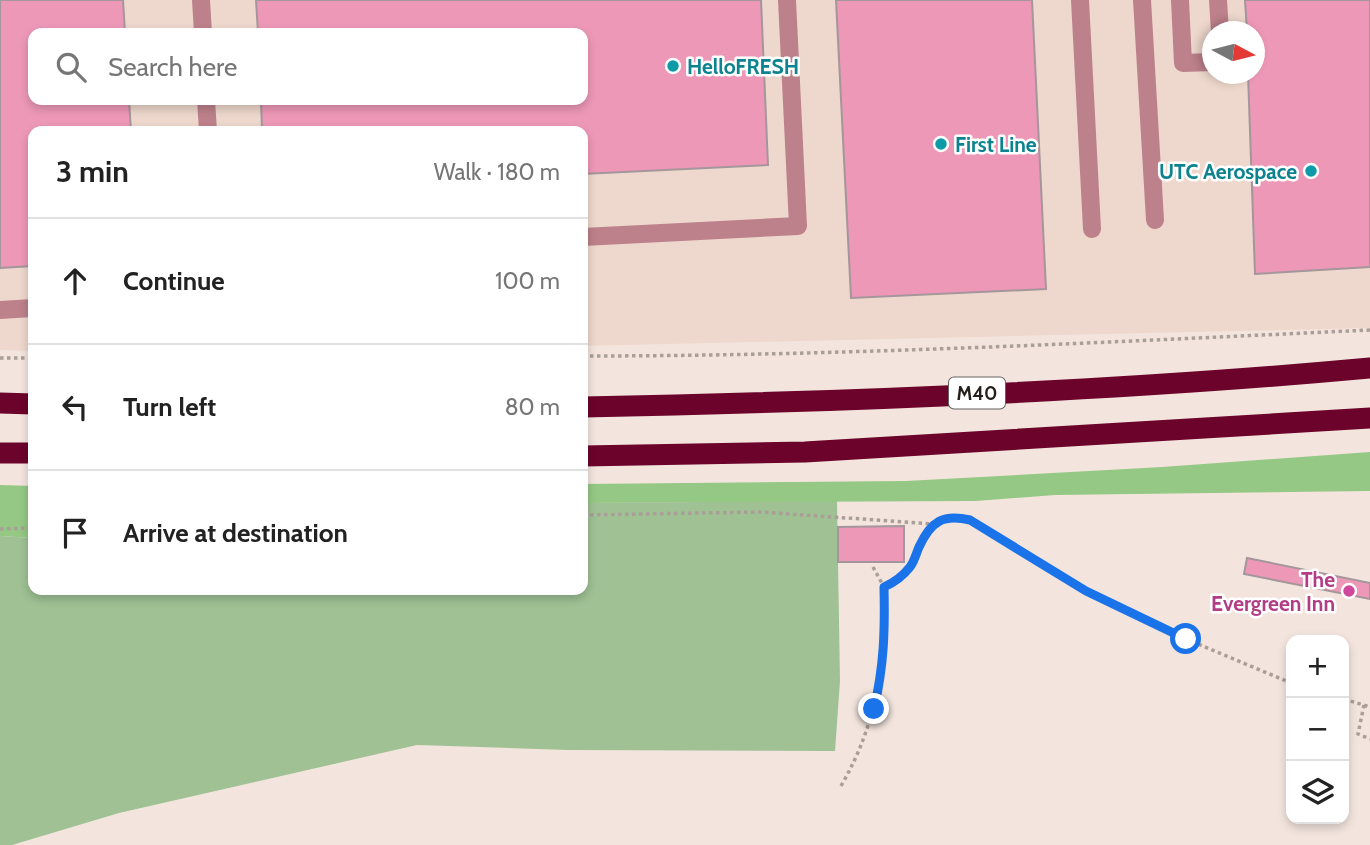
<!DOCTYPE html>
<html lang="en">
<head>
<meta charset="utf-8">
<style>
  :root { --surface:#fff; --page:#f2f2f2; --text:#222; --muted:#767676; --line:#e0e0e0 }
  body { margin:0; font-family:Cabin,sans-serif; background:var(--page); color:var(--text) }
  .controls { position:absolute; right:21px; bottom:21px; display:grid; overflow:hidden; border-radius:14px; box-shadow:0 4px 10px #0003 }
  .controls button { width:63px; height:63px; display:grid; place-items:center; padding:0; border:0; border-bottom:2px solid var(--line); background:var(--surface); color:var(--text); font:35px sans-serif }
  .compass { position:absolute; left:1202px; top:21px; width:63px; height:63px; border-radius:50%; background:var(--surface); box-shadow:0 4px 10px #0003; rotate:97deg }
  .stop { position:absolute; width:21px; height:21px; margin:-16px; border:5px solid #1a73e8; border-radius:50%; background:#fff }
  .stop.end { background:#1a73e8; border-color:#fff; box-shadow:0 2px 7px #0008 }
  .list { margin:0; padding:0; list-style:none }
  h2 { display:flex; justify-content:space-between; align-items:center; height:91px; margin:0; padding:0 28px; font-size:30px }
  h2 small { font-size:23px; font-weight:400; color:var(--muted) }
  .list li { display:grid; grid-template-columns:46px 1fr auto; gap:21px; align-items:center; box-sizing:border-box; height:126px; padding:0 28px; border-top:2px solid var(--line) }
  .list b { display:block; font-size:26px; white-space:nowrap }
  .list em { font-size:23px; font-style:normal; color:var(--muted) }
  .icon { flex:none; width:38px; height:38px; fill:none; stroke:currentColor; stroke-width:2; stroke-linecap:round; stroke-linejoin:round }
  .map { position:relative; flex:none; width:1370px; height:845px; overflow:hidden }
  .search { position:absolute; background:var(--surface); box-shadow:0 4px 10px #0003; left:28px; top:28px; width:560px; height:77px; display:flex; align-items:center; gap:18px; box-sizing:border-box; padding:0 24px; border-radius:14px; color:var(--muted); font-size:26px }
  .panel { position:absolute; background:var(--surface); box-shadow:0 4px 10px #0003; left:28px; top:126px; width:560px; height:469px; border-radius:14px }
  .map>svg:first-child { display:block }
</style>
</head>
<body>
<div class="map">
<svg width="1370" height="845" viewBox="0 0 1370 845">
  <rect width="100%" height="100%" fill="#f3e5de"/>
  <!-- built -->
  <path fill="#eed8cd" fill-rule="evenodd" d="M0 0H1370V328L583 346V131H33V351L0 350ZM1212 32H1254V74H1212ZM33 33H583V100H33Z"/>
  <!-- green -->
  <path fill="#9fc194" d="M837 501 840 681 835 751 567 750 417 745 119 813 12 845H0V536L33 538V590H583V503Z"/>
  <!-- forest -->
  <g fill="#94c884">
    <path d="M1370 452V491L1055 495 976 501 583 503V484L906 481 1162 467Z"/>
    <path d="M0 485 33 486V538L0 536Z"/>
  </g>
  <!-- building -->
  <g fill="#ed98b7" stroke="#a4969a" stroke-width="2">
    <path d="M0 0H123L125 33H33V100H129L131 131H33V266L0 268Z"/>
    <path d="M256 0H761L768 165 583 174V131H262L261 100H583V33H258Z"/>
    <path d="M836 0H1032L1046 289 851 298Z"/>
    <path d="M1245 0H1370V267L1255 274 1248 74H1255V32H1247Z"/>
    <path d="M904 526V562H838V527Z"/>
    <path d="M1247 558 1370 583V599L1244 574Z"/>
  </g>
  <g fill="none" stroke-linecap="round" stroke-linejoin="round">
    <!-- path -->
    <g stroke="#a99e98" stroke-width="3.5" stroke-dasharray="3.5 3.5" stroke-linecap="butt">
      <path d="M583 356C845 356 1108 342 1370 330"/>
      <path d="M0 358H33"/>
      <path d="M583 515 760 512 934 524"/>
      <path d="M0 529 33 528"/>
      <path d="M873 567 884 587"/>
      <path d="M1344 699 1370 707"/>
      <path d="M1364 705 1358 734 1370 739"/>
      <path d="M841 786C879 720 885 661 884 587 893 583 903 576 910 567 923 550 923 523 949 516 955 515 964 518 970 520L1086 591 1186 639 1291 683"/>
    </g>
    <!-- minor -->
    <g stroke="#bd818b" stroke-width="18">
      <path d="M201 0 203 33"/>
      <path d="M1080 0 1092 229"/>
      <path d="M1142 0 1155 220"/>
      <path d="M1180 0 1183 63 1212 62"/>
      <path d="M1218 0 1220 32"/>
      <path d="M206 100 208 131"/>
      <path d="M583 237 798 226 787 0"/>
      <path d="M0 310 33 308"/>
    </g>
    <!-- highway -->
    <g stroke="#6c032a" stroke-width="21">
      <path d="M0 403 33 404"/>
      <path d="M583 407C845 402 1109 392 1370 368"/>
      <path d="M0 453H33"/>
      <path d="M583 456 805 452 1370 418"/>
    </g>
  </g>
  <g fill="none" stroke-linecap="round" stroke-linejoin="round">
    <!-- route -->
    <path stroke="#1a73e8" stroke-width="9" d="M874 709C884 665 885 632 884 587 893 583 903 576 910 567 914 562 916 554 919 547 931 521 943 514 970 520L1086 591 1186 639"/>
  </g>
  <!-- markers -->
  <g fill="#0f9aa8" stroke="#fff" stroke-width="2.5">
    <circle cx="673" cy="66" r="7"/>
    <circle cx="941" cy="144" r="7"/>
    <circle cx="1311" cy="171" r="7"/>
  </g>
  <circle fill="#d1479c" stroke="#fff" stroke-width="2.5" cx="1349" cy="591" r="7"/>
  <g text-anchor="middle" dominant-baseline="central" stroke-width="5" stroke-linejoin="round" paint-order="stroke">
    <!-- shield labels -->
    <rect fill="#fff" stroke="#666260" stroke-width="2" x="949" y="377.5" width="56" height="31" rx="5"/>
    <g font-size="19" font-weight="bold" fill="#241f1c">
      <text x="977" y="393">M40</text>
    </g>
    <!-- culture labels -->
    <g font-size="21" font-weight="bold" fill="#0d838f" stroke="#fff" text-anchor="start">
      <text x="687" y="66">HelloFRESH</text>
      <text x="955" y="144">First Line</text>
      <text x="1297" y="171" text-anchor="end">UTC Aerospace</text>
    </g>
    <!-- hotel labels -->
    <g font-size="21" font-weight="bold" fill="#b23c85" stroke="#fff" text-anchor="end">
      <text x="1335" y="579">The<tspan x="1335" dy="24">Evergreen Inn</tspan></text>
    </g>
  </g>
</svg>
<div class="controls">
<button>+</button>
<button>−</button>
<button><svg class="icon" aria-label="layers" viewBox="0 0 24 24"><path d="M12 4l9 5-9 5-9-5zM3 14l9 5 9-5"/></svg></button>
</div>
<svg class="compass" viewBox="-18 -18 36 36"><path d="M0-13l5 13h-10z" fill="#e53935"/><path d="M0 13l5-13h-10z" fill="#767676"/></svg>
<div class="stop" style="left:1186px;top:639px"></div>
<div class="stop end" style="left:874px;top:709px"></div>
<div class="search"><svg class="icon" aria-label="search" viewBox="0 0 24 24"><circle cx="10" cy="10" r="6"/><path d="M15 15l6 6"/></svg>Search here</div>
<section class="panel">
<h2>3 min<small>Walk · 180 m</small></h2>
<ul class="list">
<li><svg class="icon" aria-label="ahead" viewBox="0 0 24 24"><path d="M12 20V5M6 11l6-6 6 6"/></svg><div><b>Continue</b></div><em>100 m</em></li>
<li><svg class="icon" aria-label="left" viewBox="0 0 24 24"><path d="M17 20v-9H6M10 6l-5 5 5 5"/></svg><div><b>Turn left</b></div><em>80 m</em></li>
<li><svg class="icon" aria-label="arrive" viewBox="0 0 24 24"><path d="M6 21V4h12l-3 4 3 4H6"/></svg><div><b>Arrive at destination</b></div></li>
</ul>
</section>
</div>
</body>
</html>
